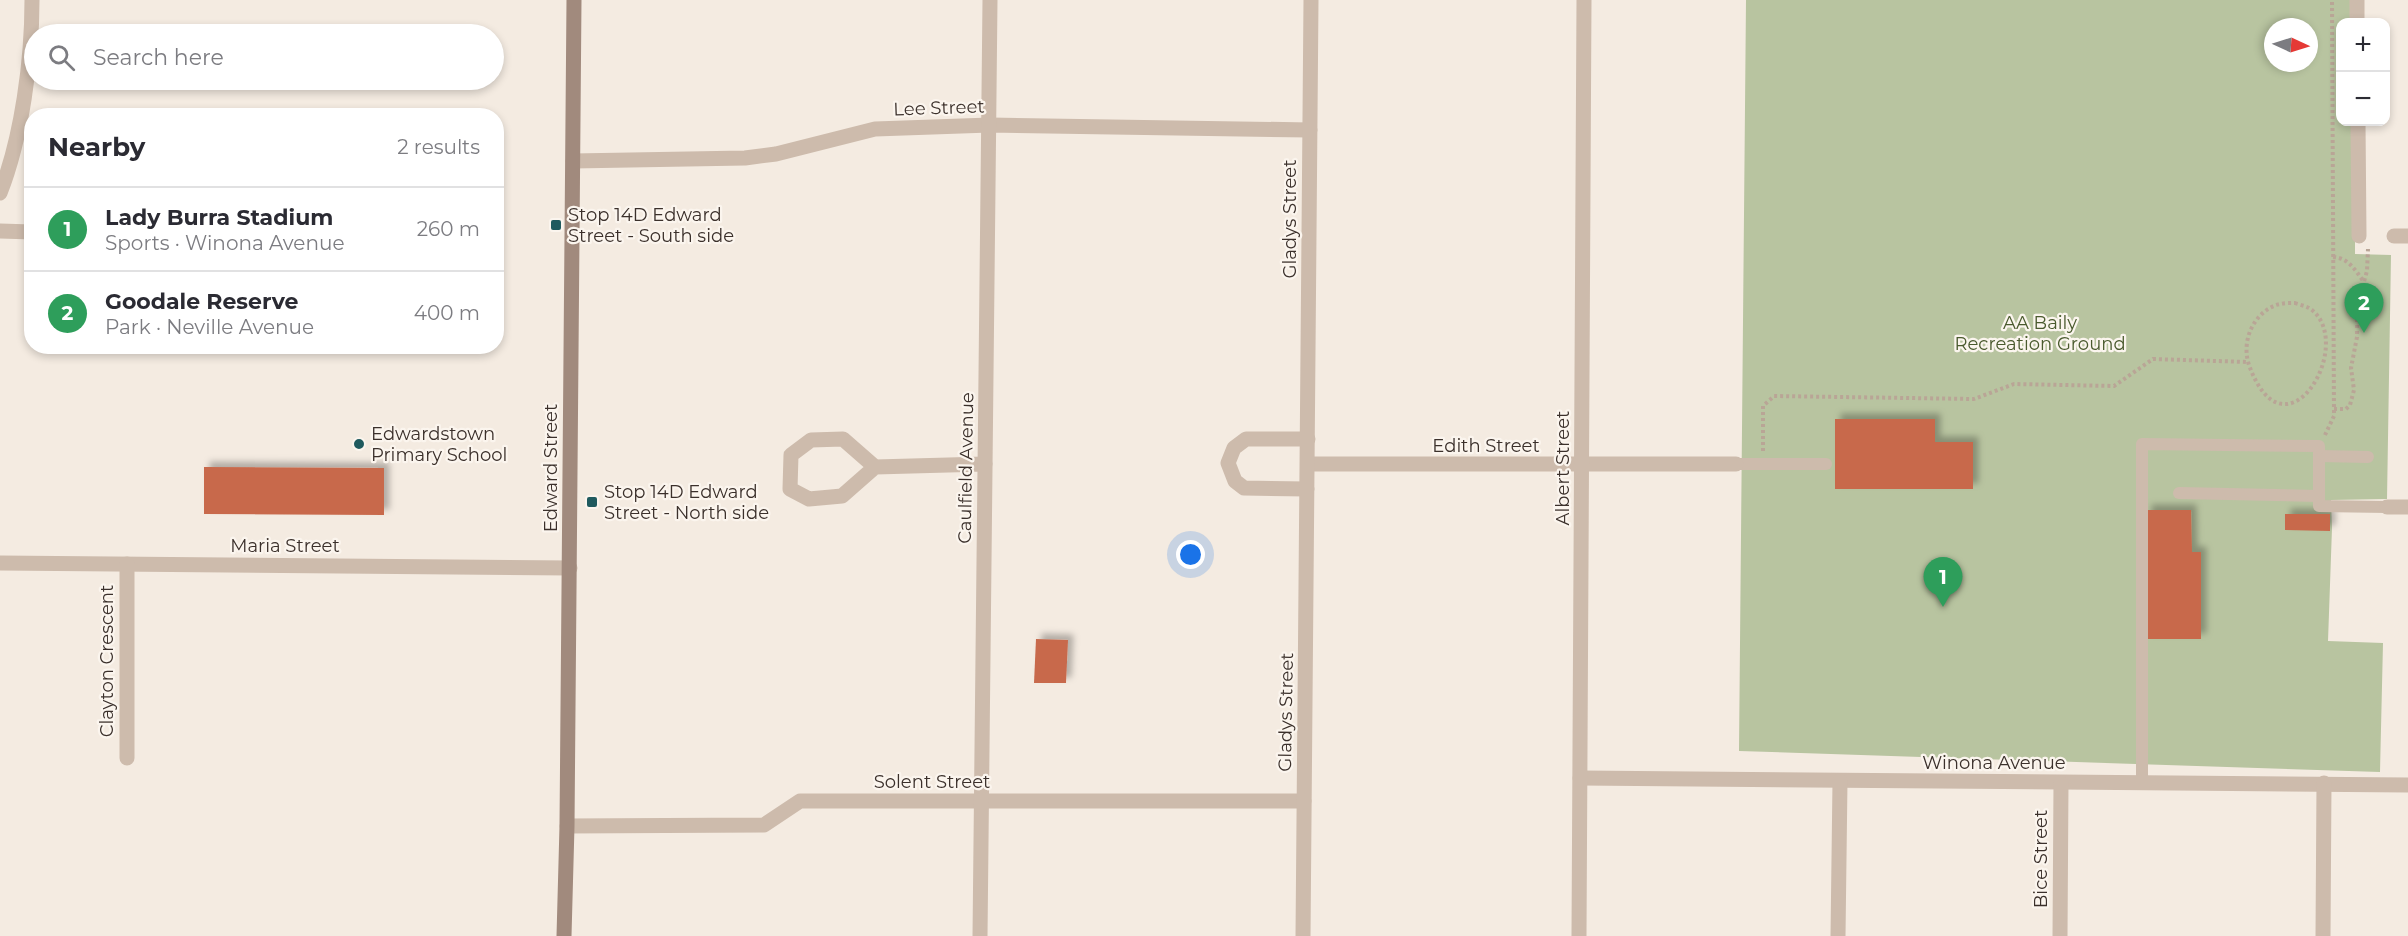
<!DOCTYPE html>
<html lang="en">
<head>
<meta charset="utf-8">
<style>
  :root { --surface:#fff; --page:#f7f7f7; --text:#2b2b33; --muted:#7c7c81; --line:#e1e1e2; --accent:#1f5a5e }
  body { margin:0; font-family:Montserrat,sans-serif; background:var(--page); color:var(--text) }
  .controls { position:absolute; right:18px; top:18px; display:grid; overflow:hidden; border-radius:12px; box-shadow:0 3px 9px #0003 }
  .controls button { width:54px; height:54px; display:grid; place-items:center; padding:0; border:0; border-bottom:2px solid var(--line); background:var(--surface); color:var(--text); font:30px sans-serif }
  .compass { position:absolute; left:2264px; top:18px; width:54px; height:54px; border-radius:50%; background:var(--surface); box-shadow:0 3px 9px #0003; rotate:94deg }
  .you { position:absolute; left:1191px; top:555px; width:21px; height:21px; margin:-15px; border:4px solid #fff; border-radius:50%; background:#1a73e8; box-shadow:0 0 0 9px #1a73e833 }
  .badge { display:grid; place-items:center; width:39px; height:39px; border-radius:50%; background:var(--accent); color:#fff; font-size:20px; font-weight:700 }
  .pin { position:absolute; translate:-50% -50px; filter:drop-shadow(0 2px 3px #0008) }
  .pin::after { content:''; position:absolute; top:32px; width:21px; height:18px; background:inherit; clip-path:polygon(0 0,100% 0,50% 100%) }
  .list { margin:0; padding:0; list-style:none }
  h2 { display:flex; justify-content:space-between; align-items:center; height:78px; margin:0; padding:0 24px; font-size:26px }
  h2 small { font-size:20px; font-weight:400; color:var(--muted) }
  .list li { display:grid; grid-template-columns:39px 1fr auto; gap:18px; align-items:center; box-sizing:border-box; height:84px; padding:0 24px; border-top:2px solid var(--line) }
  .list b { display:block; font-size:22px; white-space:nowrap }
  .list p { margin:0; font-size:20px; white-space:nowrap; color:var(--muted) }
  .list em { font-size:20px; font-style:normal; color:var(--muted) }
  .icon { flex:none; width:33px; height:33px; fill:none; stroke:currentColor; stroke-width:2; stroke-linecap:round; stroke-linejoin:round }
  .map { position:relative; flex:none; width:2408px; height:936px; overflow:hidden }
  .search { position:absolute; background:var(--surface); box-shadow:0 3px 9px #0003; left:24px; top:24px; width:480px; height:66px; display:flex; align-items:center; gap:15px; box-sizing:border-box; padding:0 21px; border-radius:33px; color:var(--muted); font-size:22px }
  .panel { position:absolute; background:var(--surface); box-shadow:0 3px 9px #0003; left:24px; top:108px; width:480px; height:246px; border-radius:24px }
  .map>svg:first-child { display:block }
</style>
</head>
<body>
<div class="map">
<svg width="2408" height="936" viewBox="0 0 2408 936">
  <defs>
    <filter id="shadow"><feDropShadow dx="5.5" dy="-5.5" stdDeviation="3" flood-color="#0004"/></filter>
  </defs>
  <rect width="100%" height="100%" fill="#f4ebe1"/>
  <!-- green -->
  <path fill="#b8c4a0" fill-rule="evenodd" d="M1746 0H2354V22H2340V122H2355V254L2391 255 2387 499 2331 500 2332 528 2328 641 2383 643 2380 772 1739 751ZM2273 27H2309V63H2273Z"/>
  <!-- building -->
  <g fill="#c8694b" filter="url(#shadow)">
    <path d="M1835 419H1935V442H1973V489H1835Z"/>
    <path d="M204 467 384 468V515L204 514Z"/>
    <path d="M2146 510H2191L2192 552H2201V639H2147Z"/>
    <path d="M2285 514H2330V531L2285 530Z"/>
    <path d="M1036 639 1068 640 1066 683H1034Z"/>
  </g>
  <g fill="none" stroke-linecap="round" stroke-linejoin="round">
    <!-- path -->
    <g stroke="#b9a596" stroke-width="4" stroke-dasharray="3 3" stroke-linecap="butt">
      <path d="M2333 257C2349 258 2355 270 2364 282"/>
      <path d="M2295 303C2300 305 2307 306 2312 310 2356 346 2285 465 2249 365 2241 341 2253 314 2276 305 2282 303 2289 303 2295 303Z"/>
      <path d="M2334 409H2346L2350 405 2354 390 2351 368 2357 337V306L2367 271 2368 249"/>
      <path d="M2325 435 2334 416 2332 0"/>
      <path d="M1763 451V406L1774 396 1974 399 2014 384 2114 386 2153 359 2248 362"/>
    </g>
    <!-- lane -->
    <g stroke="#cdbbac" stroke-width="12">
      <path d="M2319 456 2368 457"/>
      <path d="M1736 464H1826"/>
      <path d="M2179 493 2319 496"/>
      <path d="M2142 783V444L2319 446V506L2387 507"/>
    </g>
    <!-- street -->
    <g stroke="#cdbbac" stroke-width="15">
      <path d="M2357 0V22"/>
      <path d="M2358 122 2359 236"/>
      <path d="M573 161 745 158 776 154 875 129 990 125 1310 130"/>
      <path d="M0 193C22 137 32 60 32 0"/>
      <path d="M0 231 32 232"/>
      <path d="M2394 236H2408"/>
      <path d="M1308 464H1736"/>
      <path d="M875 467 843 439 811 440 791 455 790 489 809 499 842 496 875 467 985 464"/>
      <path d="M1307 489 1244 488 1235 481 1228 463 1234 448 1246 439H1308"/>
      <path d="M2387 507H2408"/>
      <path d="M0 563 570 568"/>
      <path d="M127 758V564"/>
      <path d="M1580 778 2408 785"/>
      <path d="M567 826 764 825 800 801H1304"/>
      <path d="M980 936 990 0"/>
      <path d="M1303 936 1311 0"/>
      <path d="M1579 936 1584 0"/>
      <path d="M1838 936 1840 781"/>
      <path d="M2060 936 2061 783"/>
      <path d="M2323 936 2324 783"/>
    </g>
    <!-- secondary -->
    <path stroke="#a18a7d" stroke-width="15" d="M564 936 567 826 574 0"/>
  </g>
  <!-- markers -->
  <g fill="#1f5a5e" stroke="#fbf5ee" stroke-width="2">
    <rect x="550" y="219" width="12" height="12" rx="3"/>
    <circle cx="359" cy="444" r="6"/>
    <rect x="586" y="496" width="12" height="12" rx="3"/>
  </g>
  <g text-anchor="middle" dominant-baseline="central" stroke-width="4.5" stroke-linejoin="round" paint-order="stroke">
    <!-- street labels -->
    <g font-size="18" fill="#3b302b" stroke="#fbf5ee">
      <text transform="translate(939 108) rotate(-2)">Lee Street</text>
      <text transform="translate(1290 219) rotate(-90)">Gladys Street</text>
      <text x="1486" y="446">Edith Street</text>
      <text transform="translate(551 468) rotate(-90)">Edward Street</text>
      <text transform="translate(966 468) rotate(-89)">Caulfield Avenue</text>
      <text transform="translate(1563 468) rotate(-90)">Albert Street</text>
      <text x="285" y="546">Maria Street</text>
      <text transform="translate(107 661) rotate(-90)">Clayton Crescent</text>
      <text transform="translate(1286 712) rotate(-89)">Gladys Street</text>
      <text x="1994" y="763">Winona Avenue</text>
      <text x="932" y="782">Solent Street</text>
      <text transform="translate(2041 859) rotate(-90)">Bice Street</text>
    </g>
    <!-- poi labels -->
    <g font-size="18" fill="#3b302b" stroke="#fbf5ee" text-anchor="start">
      <text x="568" y="215">Stop 14D Edward<tspan x="568" dy="21">Street - South side</tspan></text>
      <text x="371" y="434">Edwardstown<tspan x="371" dy="21">Primary School</tspan></text>
      <text x="604" y="492">Stop 14D Edward<tspan x="604" dy="21">Street - North side</tspan></text>
    </g>
    <!-- park labels -->
    <g font-size="18" fill="#4a5a2e" stroke="#fbf5ee">
      <text x="2040" y="323">AA Baily<tspan x="2040" dy="21">Recreation Ground</tspan></text>
    </g>
  </g>
</svg>
<div class="controls">
<button>+</button>
<button>−</button>
</div>
<svg class="compass" viewBox="-18 -18 36 36"><path d="M0-13l5 13h-10z" fill="#e53935"/><path d="M0 13l5-13h-10z" fill="#7c7c81"/></svg>
<div class="you"></div>
<div class="pin badge" style="left:1943px;top:607px;background:#2e9e5b">1</div>
<div class="pin badge" style="left:2364px;top:333px;background:#2e9e5b">2</div>
<div class="search"><svg class="icon" aria-label="search" viewBox="0 0 24 24"><circle cx="10" cy="10" r="6"/><path d="M15 15l6 6"/></svg>Search here</div>
<section class="panel">
<h2>Nearby<small>2 results</small></h2>
<ul class="list">
<li><span class="badge" style="background:#2e9e5b">1</span><div><b>Lady Burra Stadium</b><p>Sports · Winona Avenue</p></div><em>260 m</em></li>
<li><span class="badge" style="background:#2e9e5b">2</span><div><b>Goodale Reserve</b><p>Park · Neville Avenue</p></div><em>400 m</em></li>
</ul>
</section>
</div>
</body>
</html>
